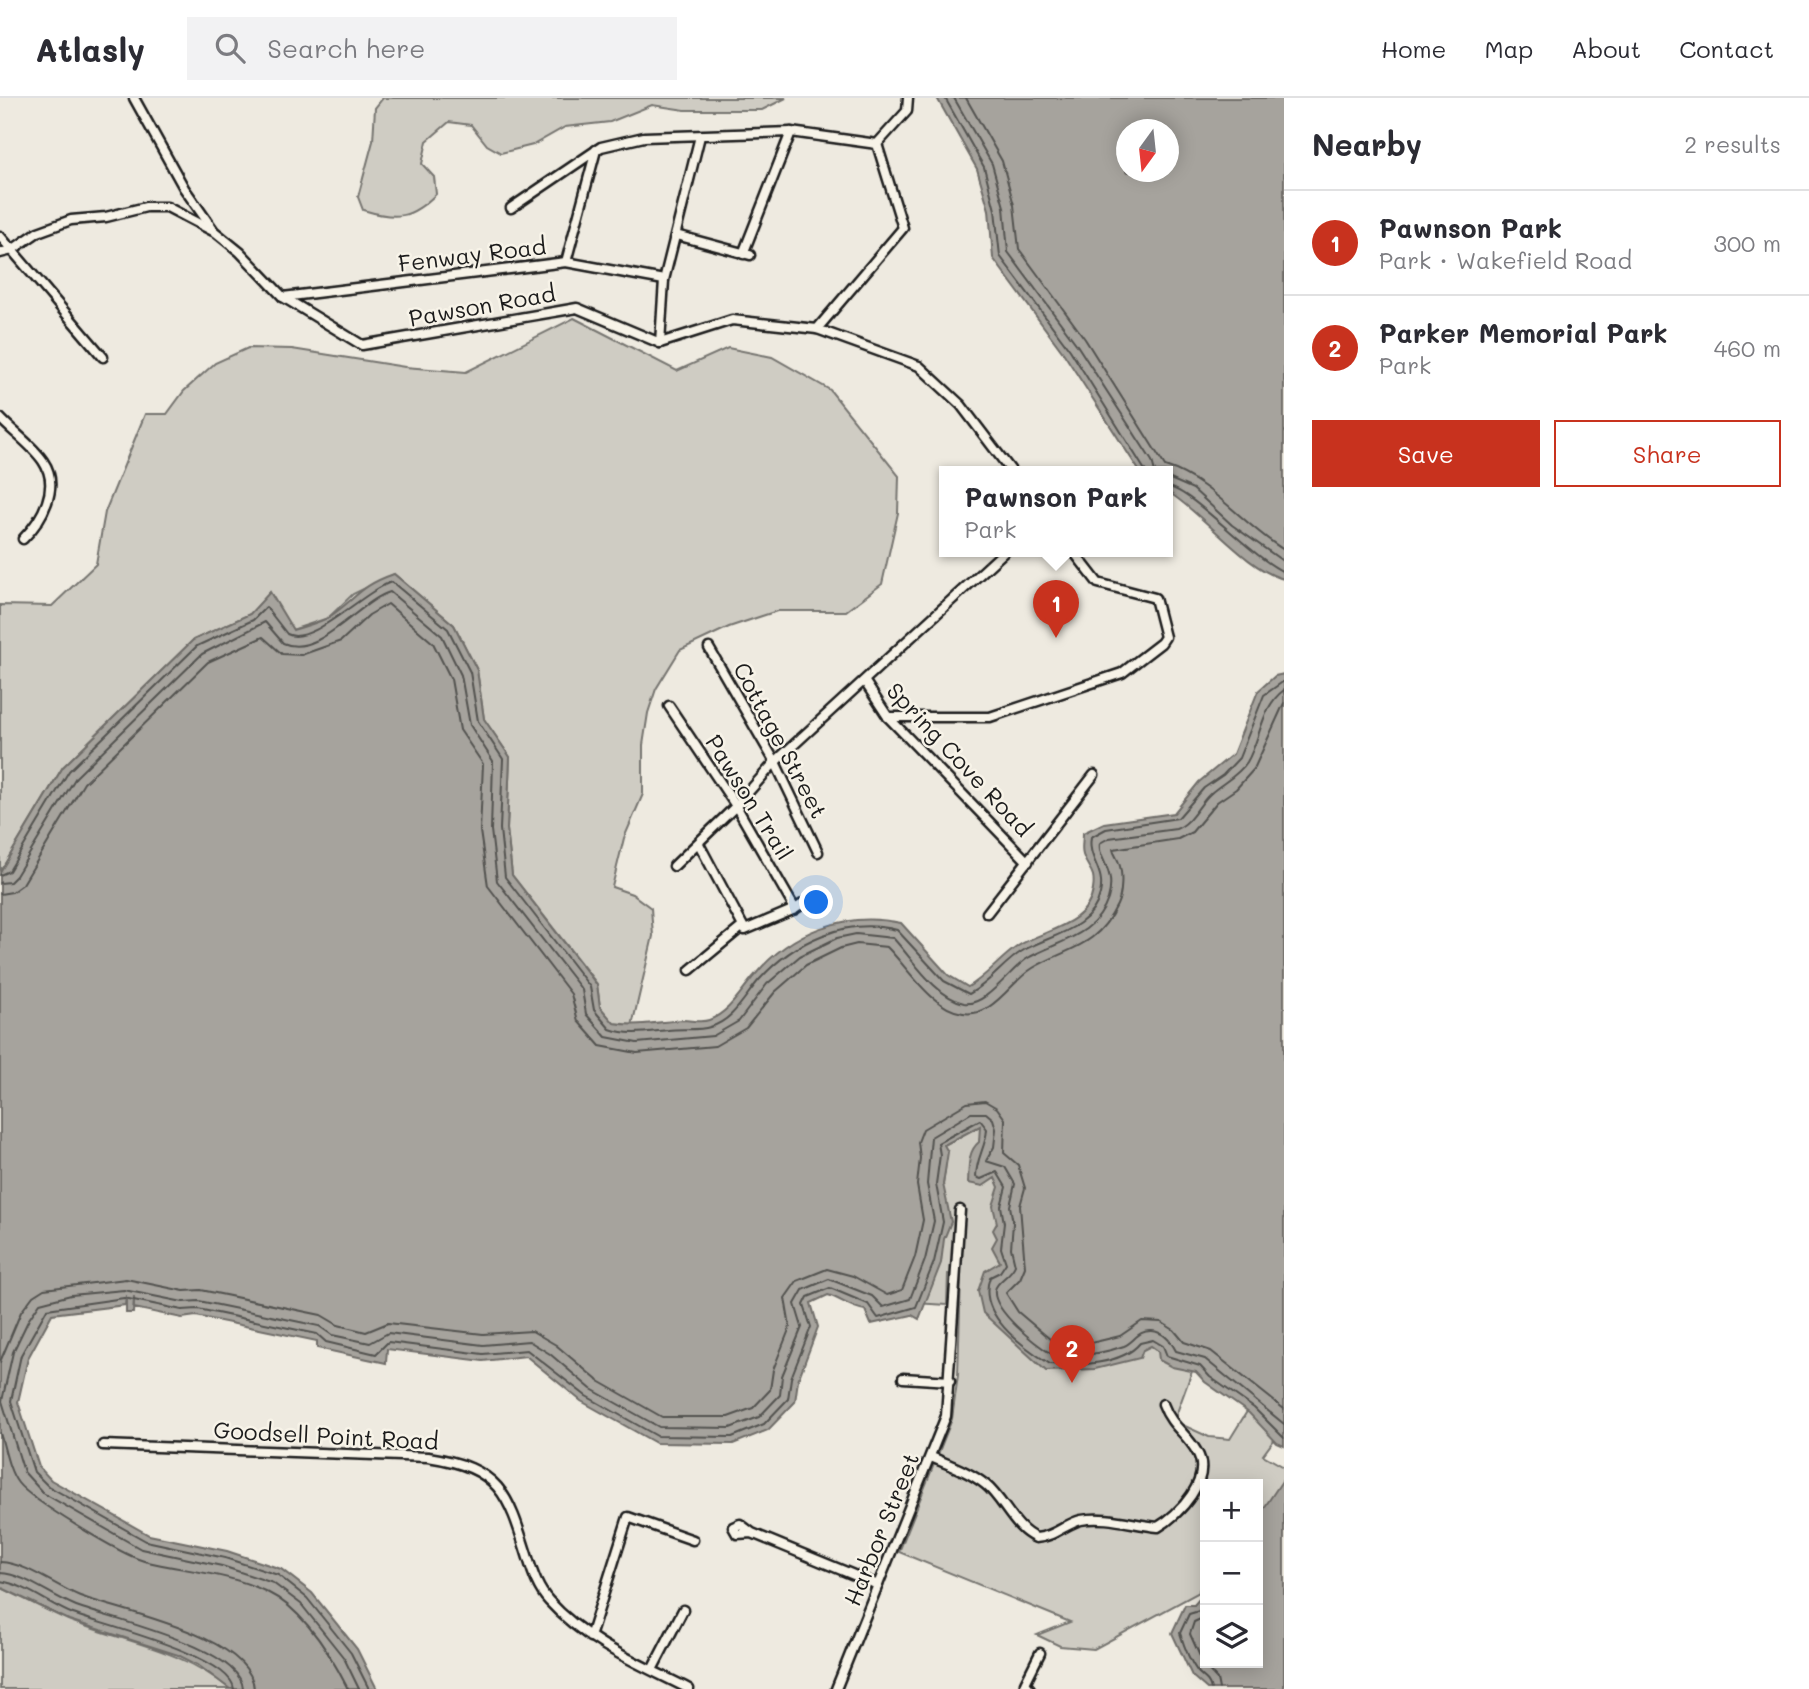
<!DOCTYPE html>
<html lang="en">
<head>
<meta charset="utf-8">
<style>
  :root { --surface:#fff; --page:#f2f2f3; --text:#2b2b33; --muted:#7c7c81; --line:#e1e1e2; --accent:#c8321e }
  body { margin:0; font-family:Mali,sans-serif; background:var(--page); color:var(--text) }
  .controls { position:absolute; right:21px; bottom:21px; display:grid; overflow:hidden; border-radius:0px; box-shadow:0 4px 18px #0003 }
  .controls button { width:63px; height:63px; display:grid; place-items:center; padding:0; border:0; border-bottom:2px solid var(--line); background:var(--surface); color:var(--text); font:35px sans-serif }
  .compass { position:absolute; left:1116px; top:21px; width:63px; height:63px; border-radius:50%; background:var(--surface); box-shadow:0 4px 18px #0003; rotate:195deg }
  .you { position:absolute; left:817px; top:805px; width:24px; height:24px; margin:-18px; border:5px solid #fff; border-radius:50%; background:#1a73e8; box-shadow:0 0 0 10px #1a73e833 }
  .badge { display:grid; place-items:center; width:46px; height:46px; border-radius:50%; background:var(--accent); color:#fff; font-size:23px; font-weight:700 }
  .pin { position:absolute; translate:-50% -58px; filter:drop-shadow(0 2px 4px #0008) }
  .pin::after { content:''; position:absolute; top:37px; width:24px; height:21px; background:inherit; clip-path:polygon(0 0,100% 0,50% 100%) }
  .popup { position:absolute; left:939px; top:368px; width:234px; height:91px; box-sizing:border-box; display:grid; place-content:center; border-radius:0px; background:var(--surface); filter:drop-shadow(0 2px 5px #0005); font-size:23px; white-space:nowrap; color:var(--muted) }
  .popup b { font-size:26px; color:var(--text) }
  .popup::after { content:''; position:absolute; left:50%; top:100%; margin-left:-14px; border:14px solid transparent; border-top-color:var(--surface) }
  .list { margin:0; padding:0; list-style:none }
  h2 { display:flex; justify-content:space-between; align-items:center; height:91px; margin:0; padding:0 28px; font-size:30px }
  h2 small { font-size:23px; font-weight:400; color:var(--muted) }
  .list li { display:grid; grid-template-columns:46px 1fr auto; gap:21px; align-items:center; box-sizing:border-box; height:105px; padding:0 28px; border-top:2px solid var(--line) }
  .list b { display:block; font-size:26px; white-space:nowrap }
  .list p { margin:0; font-size:23px; white-space:nowrap; color:var(--muted) }
  .list em { font-size:23px; font-style:normal; color:var(--muted) }
  .actions { display:flex; gap:14px; padding:21px 28px }
  .actions a { flex:1; padding:16px 0; border:2px solid var(--accent); border-radius:0px; text-align:center; font-size:24px; color:var(--accent) }
  .actions .main { background:var(--accent); color:#fff }
  .icon { flex:none; width:38px; height:38px; fill:none; stroke:currentColor; stroke-width:2; stroke-linecap:round; stroke-linejoin:round }
  .map { position:relative; flex:none; width:1284px; height:1591px; overflow:hidden }
  header { display:flex; align-items:center; gap:42px; box-sizing:border-box; height:98px; padding:0 35px; background:var(--surface); border-bottom:2px solid var(--line) }
  header strong { font-size:33px }
  nav { display:flex; gap:38px; margin-inline-start:auto; font-size:24px }
  .search { width:490px; height:63px; background:var(--page); display:flex; align-items:center; gap:18px; box-sizing:border-box; padding:0 24px; border-radius:0px; color:var(--muted); font-size:26px }
  main { display:flex }
  aside { flex:1; background:var(--surface) }
  .map>svg:first-child { display:block }
</style>
</head>
<body>
<header>
<strong>Atlasly</strong>
<div class="search"><svg class="icon" aria-label="search" viewBox="0 0 24 24"><circle cx="10" cy="10" r="6"/><path d="M15 15l6 6"/></svg>Search here</div>
<nav><a>Home</a><a>Map</a><a>About</a><a>Contact</a></nav>
</header>
<main>
<div class="map">
<svg width="1284" height="1591" viewBox="0 0 1284 1591">
  <rect width="100%" height="100%" fill="#eeeae0"/>
  <filter id="ink" filterUnits="userSpaceOnUse"><feTurbulence type="fractalNoise" baseFrequency=".0143" numOctaves="2"/><feDisplacementMap in="SourceGraphic" scale="14" xChannelSelector="R" yChannelSelector="G"/><feConvolveMatrix kernelMatrix="1 2 1 2 8 2 1 2 1" color-interpolation-filters="sRGB"/></filter>
  <g filter="url(#ink)">
    <!-- green -->
    <g fill="#cfccc3" stroke="#767470" stroke-width="2">
      <path d="M383 0H786L762 12H685L652 7 610 24 565 29 533 47 501 55 487 47 471 27 449 24 427 43 422 66 434 79 436 96C411 121 396 122 363 112L358 99 373 43 375 10Z"/>
      <path d="M574 220 677 273 728 250 772 259 830 292 899 378 898 415 882 486 846 513H777L729 529 680 552 656 591 648 615 643 647V696L624 740 612 789 632 796 651 810 653 838 632 928 614 926 600 909 597 886 512 777 507 731 510 659 484 621 477 572 454 527 394 476 353 496 328 520 292 532 270 495 250 516 193 542 63 669 0 774V507L52 508 96 466 105 414 145 316H167L184 293 215 265 248 250 292 251 405 269 466 274Z"/>
      <path d="M981 1027 996 1076 1146 1246 1195 1265 1174 1323 1209 1339 1230 1341 1251 1307 1282 1331 1263 1357 1284 1369V1391L1258 1424V1386H1205V1491L1094 1551 1060 1548 1037 1537 1070 1524 899 1454 952 1321 958 1277 961 1177 948 1176 947 1207 915 1205C922 1177 954 1066 944 1047Z"/>
      <path d="M0 1489C23 1500 45 1512 68 1522 125 1544 182 1551 230 1591H0Z"/>
    </g>
    <!-- water -->
    <g fill="#a6a39d" stroke="#6f6d69" stroke-width="2" fill-rule="evenodd">
      <path d="M937 0H1284V481C1246 472 1203 415 1168 394V374H1140L1064 256 993 160 989 112 977 71ZM1126 32H1168V74H1126Z"/>
      <path d="M394 476 454 527 477 572 484 621 510 659 507 731 512 777 597 887 600 909 614 925C638 929 658 924 683 922 691 922 701 925 709 922 730 914 740 894 754 878 791 833 845 813 901 825L948 877 968 889C987 878 999 861 1018 848 1042 832 1088 828 1093 792 1096 771 1088 773 1083 757 1081 751 1083 742 1083 735L1104 725 1174 715 1199 684 1233 656 1258 593 1275 578 1284 576V1348L1277 1345 1249 1315 1205 1284 1196 1274 1172 1269 1159 1262 1158 1253 1151 1248 1143 1252 1140 1260 1095 1271 1046 1273 983 1215 978 1193 985 1173 1000 1164 992 1149 997 1140 993 1132 997 1125 993 1108 999 1089 995 1080 983 1088 968 1085C969 1070 967 1054 979 1044L980 1028 944 1047 948 1054 943 1086 951 1124 944 1141 941 1165 919 1221 912 1217 871 1226 865 1212C851 1210 841 1201 828 1197L811 1205 818 1229 798 1282 795 1304 768 1332 733 1346 656 1345 581 1303 526 1258 483 1263 387 1251 386 1265 317 1250V1243L196 1218 182 1220 134 1210V1198L133 1215H126V1197L125 1207 52 1216 28 1260 18 1304 39 1369 51 1382 149 1437 227 1453 281 1471 312 1495 357 1551 377 1591H230L198 1567 178 1557 69 1522 0 1489V774L63 669 193 542 250 516 270 494 293 532C304 528 320 525 329 519 357 500 359 488 394 476Z"/>
      <path d="M1284 1380V1591H1207L1192 1578 1172 1535 1185 1507H1194L1201 1499 1199 1492 1205 1484V1565H1258V1419Z"/>
    </g>
    <g fill="none" stroke-linecap="round" stroke-linejoin="round">
      <!-- shore -->
      <g stroke="#535250" stroke-width="2">
        <path d="M945 0 984 69 995 112 1000 158 1070 252 1146 374"/>
        <path d="M954 0 992 66 1004 109 1008 154 1077 247 1152 363 1155 374"/>
        <path d="M966 0 1002 63 1014 107 1019 151 1085 241 1165 368C1212 383 1242 426 1284 452"/>
        <path d="M1168 380 1193 391 1232 427 1284 464"/>
        <path d="M1168 389C1192 392 1251 459 1284 474"/>
        <path d="M0 777 9 773 69 673 197 548 253 522 266 509 287 536C312 549 364 492 392 484L448 531 470 574 478 623 503 661 500 731 505 779 590 889 594 912 610 931C629 938 648 934 668 932 681 930 698 933 710 929 734 922 744 899 759 882 794 843 846 819 897 832L944 883 969 896C991 885 1003 864 1024 852 1050 837 1092 832 1100 796 1106 771 1087 762 1091 739L1106 731 1178 720 1204 690 1223 677 1239 660 1264 597 1284 583"/>
        <path d="M0 785 10 784 16 778 76 679 202 556 265 524 283 545C319 561 359 503 390 494L442 538 461 577 470 627 493 663 491 732 497 783 582 892 586 916 606 939 637 945 713 938 739 923 767 886 800 858 837 840 856 836 893 840C912 860 935 899 964 905 986 909 1011 870 1028 860 1058 843 1096 838 1108 801 1117 772 1097 761 1100 745L1109 740 1176 731C1192 725 1198 707 1210 696 1222 685 1238 678 1247 664 1261 640 1261 609 1284 592"/>
        <path d="M0 796 12 794 23 786 84 685 208 564 263 539 282 556 301 557 341 543 369 517 388 506 433 545 451 581 460 632 483 666 480 733 488 788 571 896 578 923 600 948 637 955 715 948 746 930 775 894 806 867 841 850 857 846 887 849C908 870 932 911 963 915 993 920 1011 883 1033 870 1068 849 1096 851 1117 807 1122 797 1123 776 1119 765 1117 759 1114 757 1113 751L1178 741 1192 734 1217 704 1236 691 1254 671 1284 605"/>
        <path d="M0 1264 21 1214 33 1198 44 1191 126 1181 184 1193 201 1192 321 1217 338 1227 366 1234 388 1225 483 1236 532 1233 556 1247 597 1282 662 1319H728L753 1310 770 1292 773 1272 790 1229 785 1200 797 1183 827 1171 853 1178 887 1197 902 1192 915 1159 923 1122 917 1087 920 1060 918 1044 923 1031 967 1005 985 1003 997 1010 1005 1021 1004 1055 1018 1067 1025 1090 1020 1108 1025 1169 1020 1181 1006 1195 1018 1214 1057 1247 1091 1245 1120 1238 1142 1223 1161 1224 1174 1232 1184 1244 1211 1253 1284 1311"/>
        <path d="M0 1335C5 1350 8 1372 18 1385 31 1402 122 1457 144 1463 184 1473 229 1475 267 1494 303 1511 331 1557 348 1591"/>
        <path d="M0 1464C27 1465 55 1488 80 1498 120 1513 252 1538 254 1591"/>
        <path d="M0 1475C25 1476 51 1498 74 1507 108 1521 241 1549 243 1591"/>
        <path d="M0 1483C25 1486 50 1507 73 1516 103 1527 231 1558 234 1591"/>
        <path d="M1205 1504 1199 1513 1189 1516 1180 1535C1184 1548 1189 1562 1197 1573 1203 1580 1209 1581 1211 1591"/>
        <path d="M1205 1519 1194 1524 1190 1536 1204 1567 1217 1581 1219 1591"/>
        <path d="M359 1591 344 1560 301 1506 273 1485 222 1468 141 1451 43 1395 24 1374 2 1303 13 1254 29 1221 40 1205 71 1197 124 1192 183 1204 199 1203 319 1228 332 1237 370 1245 388 1235 483 1247 529 1243 550 1256 591 1291 659 1329 730 1330 759 1319 780 1297 782 1278 802 1229 795 1206 803 1192 829 1181 872 1198 883 1209 910 1201 925 1162 934 1123 927 1086 931 1039 971 1015H986L993 1021 996 1031 994 1049 986 1063 1005 1069 1015 1086 1010 1108 1013 1125 1011 1150 1015 1167C1011 1178 996 1183 995 1192 992 1213 1037 1247 1053 1257 1076 1259 1102 1256 1124 1248 1134 1244 1138 1232 1152 1233 1164 1234 1171 1243 1176 1253L1205 1261 1284 1326"/>
        <path d="M369 1591 351 1555 307 1500 278 1477 225 1460 146 1443 48 1388 34 1374 11 1303 21 1257 47 1211 124 1200 182 1212 198 1211 317 1236 326 1244 376 1256 388 1244 483 1256 527 1252 586 1298 657 1338 732 1339 764 1326 788 1301 791 1280 811 1229 804 1207 808 1199 830 1190 868 1206 878 1220 916 1209 934 1164 943 1124 936 1086 940 1057 938 1045 980 1022 987 1031C986 1049 976 1060 976 1079L981 1081 997 1074 1006 1089 1001 1108 1004 1125 1001 1150 1006 1165 1000 1174 990 1179C976 1216 1022 1248 1050 1266 1077 1268 1122 1267 1140 1245L1153 1242 1163 1248 1167 1258 1200 1268 1210 1279 1254 1310 1284 1340"/>
      </g>
      <defs>
        <g id="minor">
          <path d="M134 0 184 90 214 133 240 154 283 199 362 247 577 210 660 245 732 222 817 231 919 268 961 307 1012 374"/>
          <path d="M511 110 601 49 644 39 791 34 877 46 907 13 908 0"/>
          <path d="M676 137 750 157"/>
          <path d="M0 138 103 259"/>
          <path d="M0 155 12 152 38 134 71 122 106 119 146 109H167L213 133"/>
          <path d="M743 156 791 34"/>
          <path d="M566 164 596 52"/>
          <path d="M283 199 566 164 664 182"/>
          <path d="M817 231 903 130 877 46"/>
          <path d="M660 245 664 182 700 38"/>
          <path d="M0 320C13 334 32 347 43 363 61 389 42 422 23 441"/>
          <path d="M709 550 775 664 818 754"/>
          <path d="M865 584 888 619 1028 764"/>
          <path d="M669 608 736 708 795 811"/>
          <path d="M888 619H990L1122 575 1161 545 1165 539 1155 500 1098 485 1074 454"/>
          <path d="M699 746 745 832 795 811 819 795"/>
          <path d="M674 768 736 708 775 664 1004 454"/>
          <path d="M987 815 1094 677"/>
          <path d="M690 872 742 829"/>
          <path d="M903 1280 950 1283"/>
          <path d="M103 1347 428 1359C501 1370 508 1396 528 1460 533 1476 538 1491 549 1503 587 1545 640 1566 689 1591"/>
          <path d="M931 1359C950 1367 970 1374 986 1387 1004 1402 1014 1431 1036 1440 1054 1439 1065 1426 1081 1422 1105 1417 1134 1427 1158 1429 1179 1417 1213 1381 1197 1354 1186 1334 1172 1330 1163 1306"/>
          <path d="M752 1435 737 1436 733 1429 740 1426 752 1435 878 1487"/>
          <path d="M590 1539 628 1419 693 1442"/>
          <path d="M652 1572 683 1512"/>
          <path d="M836 1591 946 1318 960 1112"/>
          <path d="M1030 1591 1025 1585 1040 1555"/>
        </g>
      </defs>
      <!-- minor casing -->
      <use href="#minor" stroke="#1c1c1c" stroke-width="13"/>
      <!-- minor -->
      <use href="#minor" stroke="#f7f3e8" stroke-width="8"/>
    </g>
  </g>
  <g text-anchor="middle" dominant-baseline="central" stroke-width="5" stroke-linejoin="round" paint-order="stroke">
    <!-- street labels -->
    <g font-size="23" fill="#1c1c1c" stroke="#f7f3e8">
      <text transform="translate(472 156) rotate(-7)">Fenway Road</text>
      <text transform="translate(482 207) rotate(-10)">Pawson Road</text>
      <text transform="translate(781 642) rotate(62)">Cottage Street</text>
      <text transform="translate(960 661) rotate(47)">Spring Cove Road</text>
      <text transform="translate(750 699) rotate(58)">Pawson Trail</text>
      <text transform="translate(326 1337) rotate(3)">Goodsell Point Road</text>
      <text transform="translate(881 1431) rotate(-68)">Harbor Street</text>
    </g>
  </g>
</svg>
<div class="controls">
<button>+</button>
<button>−</button>
<button><svg class="icon" aria-label="layers" viewBox="0 0 24 24"><path d="M12 4l9 5-9 5-9-5zM3 14l9 5 9-5"/></svg></button>
</div>
<svg class="compass" viewBox="-18 -18 36 36"><path d="M0-13l5 13h-10z" fill="#e53935"/><path d="M0 13l5-13h-10z" fill="#7c7c81"/></svg>
<div class="you"></div>
<div class="pin badge" style="left:1056px;top:540px">1</div>
<div class="popup"><b>Pawnson Park</b>Park</div>
<div class="pin badge" style="left:1072px;top:1285px">2</div>
</div>
<aside>
<h2>Nearby<small>2 results</small></h2>
<ul class="list">
<li><span class="badge">1</span><div><b>Pawnson Park</b><p>Park · Wakefield Road</p></div><em>300 m</em></li>
<li><span class="badge">2</span><div><b>Parker Memorial Park</b><p>Park</p></div><em>460 m</em></li>
</ul>
<div class="actions"><a class="main">Save</a><a>Share</a></div>
</aside>
</main>
</body>
</html>
